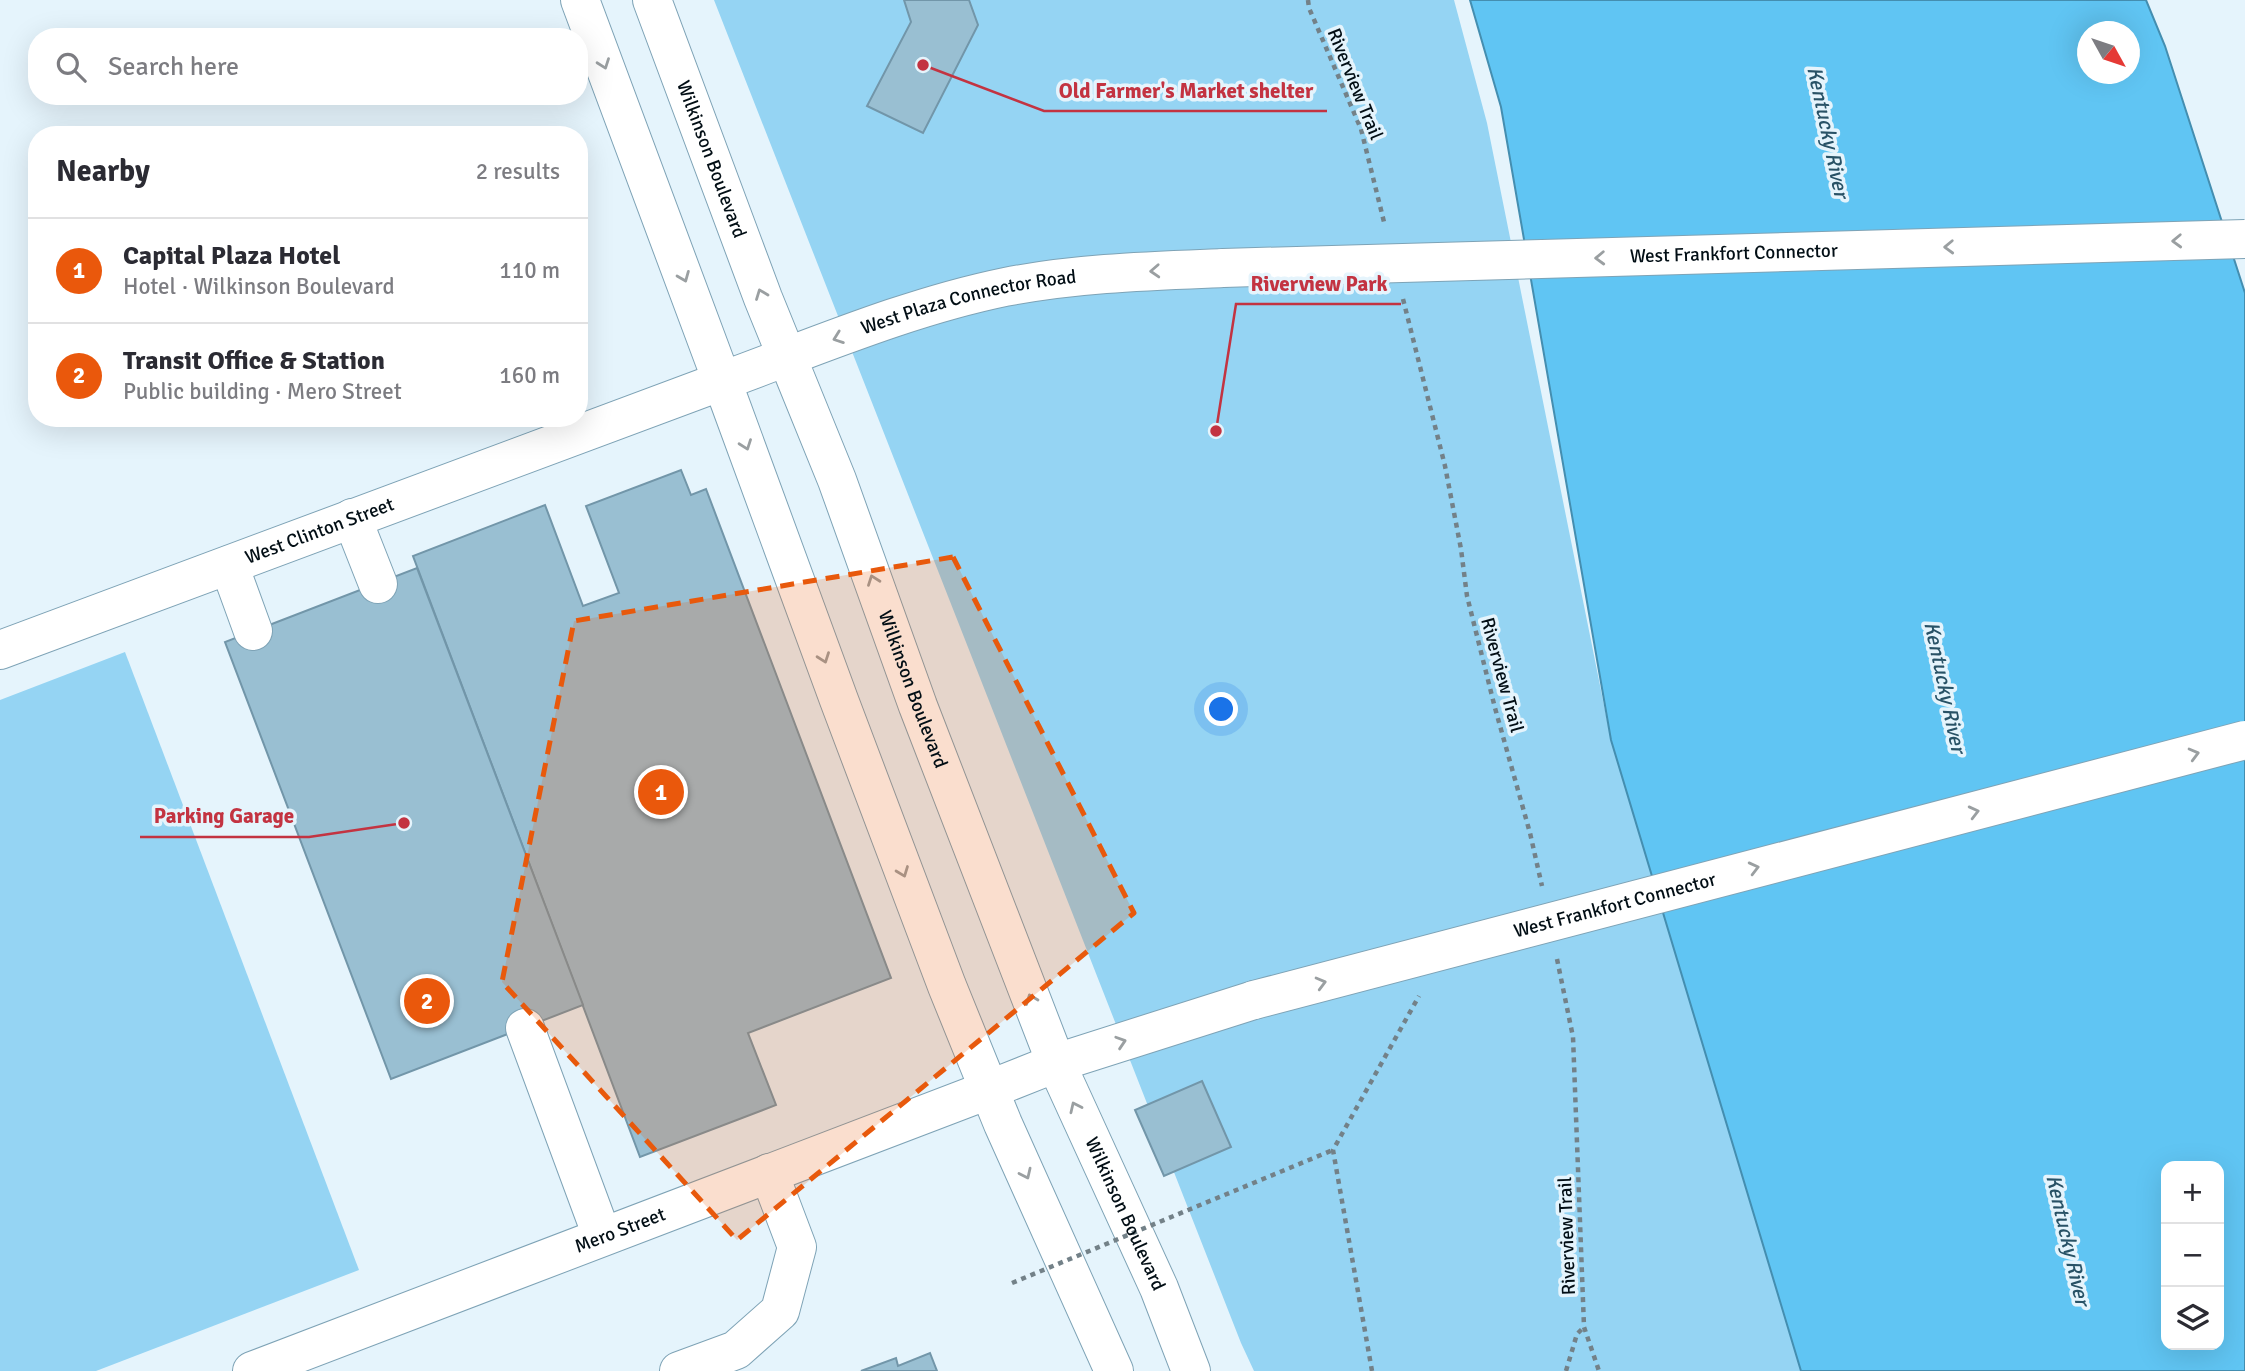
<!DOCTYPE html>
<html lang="en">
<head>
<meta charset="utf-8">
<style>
  :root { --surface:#fff; --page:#f7f7f7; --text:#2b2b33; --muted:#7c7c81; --line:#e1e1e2; --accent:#ea580c }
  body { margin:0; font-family:Signika,sans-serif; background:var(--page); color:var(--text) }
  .controls { position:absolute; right:21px; bottom:21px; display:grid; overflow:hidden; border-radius:14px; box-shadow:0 7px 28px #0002 }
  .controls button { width:63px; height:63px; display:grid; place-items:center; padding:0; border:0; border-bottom:2px solid var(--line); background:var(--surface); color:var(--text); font:35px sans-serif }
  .compass { position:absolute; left:2077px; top:21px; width:63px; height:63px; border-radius:50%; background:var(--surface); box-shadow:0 7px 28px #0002; rotate:130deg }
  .you { position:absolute; left:1222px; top:710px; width:24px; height:24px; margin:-18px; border:5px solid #fff; border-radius:50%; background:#1a73e8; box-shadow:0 0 0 10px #1a73e833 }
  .badge { display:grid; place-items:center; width:46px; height:46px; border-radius:50%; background:var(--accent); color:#fff; font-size:23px; font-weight:700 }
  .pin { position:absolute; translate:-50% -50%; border:4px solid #fff; box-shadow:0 2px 7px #0006 }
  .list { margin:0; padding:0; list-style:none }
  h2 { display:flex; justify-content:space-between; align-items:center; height:91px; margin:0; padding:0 28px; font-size:30px }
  h2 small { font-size:23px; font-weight:400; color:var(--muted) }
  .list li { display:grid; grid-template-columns:46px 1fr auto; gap:21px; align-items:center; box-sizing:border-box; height:105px; padding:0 28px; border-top:2px solid var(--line) }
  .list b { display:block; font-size:26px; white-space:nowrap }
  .list p { margin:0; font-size:23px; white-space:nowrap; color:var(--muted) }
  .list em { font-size:23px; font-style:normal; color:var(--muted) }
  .icon { flex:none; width:38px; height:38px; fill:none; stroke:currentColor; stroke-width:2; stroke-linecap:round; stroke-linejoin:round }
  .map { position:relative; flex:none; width:2245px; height:1371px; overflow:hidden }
  .search { position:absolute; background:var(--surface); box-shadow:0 7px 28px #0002; left:28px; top:28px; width:560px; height:77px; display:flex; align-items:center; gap:18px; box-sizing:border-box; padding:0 24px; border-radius:28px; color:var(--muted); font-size:26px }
  .panel { position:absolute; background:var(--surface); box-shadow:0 7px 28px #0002; left:28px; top:126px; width:560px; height:301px; border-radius:28px }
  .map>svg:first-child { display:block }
</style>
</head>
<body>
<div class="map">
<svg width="2245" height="1371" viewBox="0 0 2245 1371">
  <rect width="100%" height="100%" fill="#e5f4fc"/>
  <!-- green -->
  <g fill="#95d4f3">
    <path d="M714 0H1454L1487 123 1611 740 1801 1371H1254L1241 1343Z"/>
    <path d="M125 652 359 1270 96 1371H0V700Z"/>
  </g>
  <!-- water -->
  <path fill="#60c5f3" stroke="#448eb0" stroke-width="2" fill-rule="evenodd" d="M1470 0H2146L2165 46 2245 293V1371H1801L1611 740 1501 107ZM2088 32H2130V74H2088ZM2166 1166H2219V1345H2166Z"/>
  <!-- building -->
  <g fill="#99bfd2" stroke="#7296a9" stroke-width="2">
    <path d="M904 0H969L978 25 923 133 867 106 911 22Z"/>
    <path d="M681 470 691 495 706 489 891 978 748 1033 776 1105 640 1157 413 556 545 505 583 606 619 593 586 506Z"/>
    <path d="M417 568 583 1005 391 1079 225 642Z"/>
    <path d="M1202 1081 1231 1147 1164 1176 1135 1110Z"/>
    <path d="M930 1353 937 1371H861L896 1358 898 1366Z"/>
  </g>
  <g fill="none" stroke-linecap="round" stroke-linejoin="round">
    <defs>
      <g id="minor">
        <path d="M352 518 378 584"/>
        <path d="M229 565 253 631"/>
        <path d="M525 1028 602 1236"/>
        <path d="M679 1371 736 1350 780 1311 797 1247 769 1173"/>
      </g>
      <g id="major">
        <path id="s1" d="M652 0 763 298 837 480 918 706 1056 1063"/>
        <path id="s2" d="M0 650 722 381 580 0"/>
        <path id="s3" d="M252 1371 988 1090"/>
      </g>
      <g id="highway">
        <path id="s4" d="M1056 1063 1159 1288 1191 1371"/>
        <path d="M988 1090 1056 1063 1254 1000"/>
        <path id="s5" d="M1114 1371 1003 1124 947 986 839 700 722 381C815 347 908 307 1005 287 1077 273 1150 271 1223 268"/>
      </g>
    </defs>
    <!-- minor casing -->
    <use href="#minor" stroke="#7ea3b6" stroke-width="40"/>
    <!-- major casing -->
    <use href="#major" stroke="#7ea3b6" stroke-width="40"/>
    <!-- highway casing -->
    <use href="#highway" stroke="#7ea3b6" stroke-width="40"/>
    <!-- path -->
    <g stroke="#738188" stroke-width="4.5" stroke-dasharray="5 5" stroke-linecap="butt">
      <path d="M1308 0 1309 8 1361 129 1385 226"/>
      <path d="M1403 299 1445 466 1461 549 1467 596 1495 708 1530 833 1542 886"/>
      <path d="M1557 959 1573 1037 1584 1327 1599 1371"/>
      <path d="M1372 1371 1333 1150 1419 996"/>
      <path d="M1566 1371 1577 1334 1584 1327"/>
    </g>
    <!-- minor -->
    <use href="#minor" stroke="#fff" stroke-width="38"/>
    <!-- major -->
    <use href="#major" stroke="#fff" stroke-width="38"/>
    <!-- highway -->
    <use href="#highway" stroke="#fff" stroke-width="38"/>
    <defs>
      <g id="highway-bridge">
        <path id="s6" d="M1223 268 2245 239"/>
        <path id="s7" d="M1254 1000 2245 740"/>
      </g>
    </defs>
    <!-- highway-bridge casing -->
    <use href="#highway-bridge" stroke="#7ea3b6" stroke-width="40" stroke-linecap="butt"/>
    <!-- path-bridge -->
    <path stroke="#738188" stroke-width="4.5" stroke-dasharray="5 5" stroke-linecap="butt" d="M1012 1283 1333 1150"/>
    <!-- highway-bridge -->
    <use href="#highway-bridge" stroke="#fff" stroke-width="38"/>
  </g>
  <!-- one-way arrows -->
  <defs><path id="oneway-chevron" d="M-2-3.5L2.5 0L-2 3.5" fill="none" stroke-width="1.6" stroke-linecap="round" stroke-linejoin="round" transform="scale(1.75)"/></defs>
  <g stroke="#9a9fa1">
    <use href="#oneway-chevron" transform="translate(604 64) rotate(70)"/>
    <use href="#oneway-chevron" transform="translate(2177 241) rotate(178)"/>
    <use href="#oneway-chevron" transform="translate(1949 247) rotate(178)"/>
    <use href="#oneway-chevron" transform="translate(1600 258) rotate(178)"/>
    <use href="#oneway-chevron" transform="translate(1155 271) rotate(177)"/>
    <use href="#oneway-chevron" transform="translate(684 277) rotate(68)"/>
    <use href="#oneway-chevron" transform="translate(761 294) rotate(-111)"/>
    <use href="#oneway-chevron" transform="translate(838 338) rotate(160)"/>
    <use href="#oneway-chevron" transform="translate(746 445) rotate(70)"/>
    <use href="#oneway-chevron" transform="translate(873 580) rotate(-110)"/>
    <use href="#oneway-chevron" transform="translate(824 658) rotate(70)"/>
    <use href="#oneway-chevron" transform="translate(2194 754) rotate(-15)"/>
    <use href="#oneway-chevron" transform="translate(1974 812) rotate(-14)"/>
    <use href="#oneway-chevron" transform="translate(1754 868) rotate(-14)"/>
    <use href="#oneway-chevron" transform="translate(903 872) rotate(69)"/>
    <use href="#oneway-chevron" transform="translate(1321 983) rotate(-15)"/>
    <use href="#oneway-chevron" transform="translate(1031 999) rotate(-111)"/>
    <use href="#oneway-chevron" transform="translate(1121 1042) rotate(-18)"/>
    <use href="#oneway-chevron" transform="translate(1075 1107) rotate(-115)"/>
    <use href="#oneway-chevron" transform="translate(1026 1174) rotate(65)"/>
  </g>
  <!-- marked area -->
  <path fill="#e8590c" fill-opacity="0.2" stroke="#e8590c" stroke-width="5" stroke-dasharray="14 9" stroke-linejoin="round" d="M953 557 1134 913 737 1240 502 982 574 621Z"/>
  <g text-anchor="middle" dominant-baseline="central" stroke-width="7" stroke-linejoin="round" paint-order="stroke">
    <!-- street labels -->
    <g font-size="19" fill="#020e15" stroke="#e5f4fc">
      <text transform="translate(1355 84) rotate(68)">Riverview Trail</text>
      <text stroke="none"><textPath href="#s1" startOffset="170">Wilkinson Boulevard</textPath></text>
      <text stroke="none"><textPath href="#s6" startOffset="511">West Frankfort Connector</textPath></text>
      <text stroke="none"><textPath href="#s5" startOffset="1325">West Plaza Connector Road</textPath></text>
      <text stroke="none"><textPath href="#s2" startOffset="341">West Clinton Street</textPath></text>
      <text transform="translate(1502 675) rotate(75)">Riverview Trail</text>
      <text stroke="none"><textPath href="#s1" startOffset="737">Wilkinson Boulevard</textPath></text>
      <text stroke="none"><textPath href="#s7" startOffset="373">West Frankfort Connector</textPath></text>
      <text stroke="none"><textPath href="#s4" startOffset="166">Wilkinson Boulevard</textPath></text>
      <text stroke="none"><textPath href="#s3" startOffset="394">Mero Street</textPath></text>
      <text transform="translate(1567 1236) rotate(-92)">Riverview Trail</text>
    </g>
    <!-- water labels -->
    <g font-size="21" font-style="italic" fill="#285266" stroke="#e5f4fc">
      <text transform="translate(1828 132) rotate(78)">Kentucky River</text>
      <text transform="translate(1945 687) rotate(78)">Kentucky River</text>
      <text transform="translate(2068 1240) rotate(77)">Kentucky River</text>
    </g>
  </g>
  <!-- callouts -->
  <path fill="none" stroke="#c33341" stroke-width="2.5" d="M923 65L1044 111H1327M1216 431L1236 304H1401M404 823L309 837H140"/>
  <g fill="#c33341" stroke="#e5f4fc" stroke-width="2.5">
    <circle cx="923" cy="65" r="7"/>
    <circle cx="1216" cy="431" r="7"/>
    <circle cx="404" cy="823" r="7"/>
  </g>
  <g font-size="21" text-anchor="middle" font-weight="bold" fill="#c33341" stroke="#e5f4fc" stroke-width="7" stroke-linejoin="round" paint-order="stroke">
    <text x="1186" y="98">Old Farmer's Market shelter</text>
    <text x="1319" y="291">Riverview Park</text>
    <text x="224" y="823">Parking Garage</text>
  </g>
</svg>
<div class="controls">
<button>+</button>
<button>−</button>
<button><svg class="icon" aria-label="layers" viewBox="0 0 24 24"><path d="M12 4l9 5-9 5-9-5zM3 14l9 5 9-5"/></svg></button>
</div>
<svg class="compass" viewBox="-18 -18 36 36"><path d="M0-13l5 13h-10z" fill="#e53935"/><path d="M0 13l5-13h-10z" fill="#7c7c81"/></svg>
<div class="you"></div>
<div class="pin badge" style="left:661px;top:792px">1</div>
<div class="pin badge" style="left:427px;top:1001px">2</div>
<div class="search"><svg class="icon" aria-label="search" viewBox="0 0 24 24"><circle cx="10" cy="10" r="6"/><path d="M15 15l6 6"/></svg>Search here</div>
<section class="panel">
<h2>Nearby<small>2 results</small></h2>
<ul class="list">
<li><span class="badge">1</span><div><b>Capital Plaza Hotel</b><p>Hotel · Wilkinson Boulevard</p></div><em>110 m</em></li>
<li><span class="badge">2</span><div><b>Transit Office &amp; Station</b><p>Public building · Mero Street</p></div><em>160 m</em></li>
</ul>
</section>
</div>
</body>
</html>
